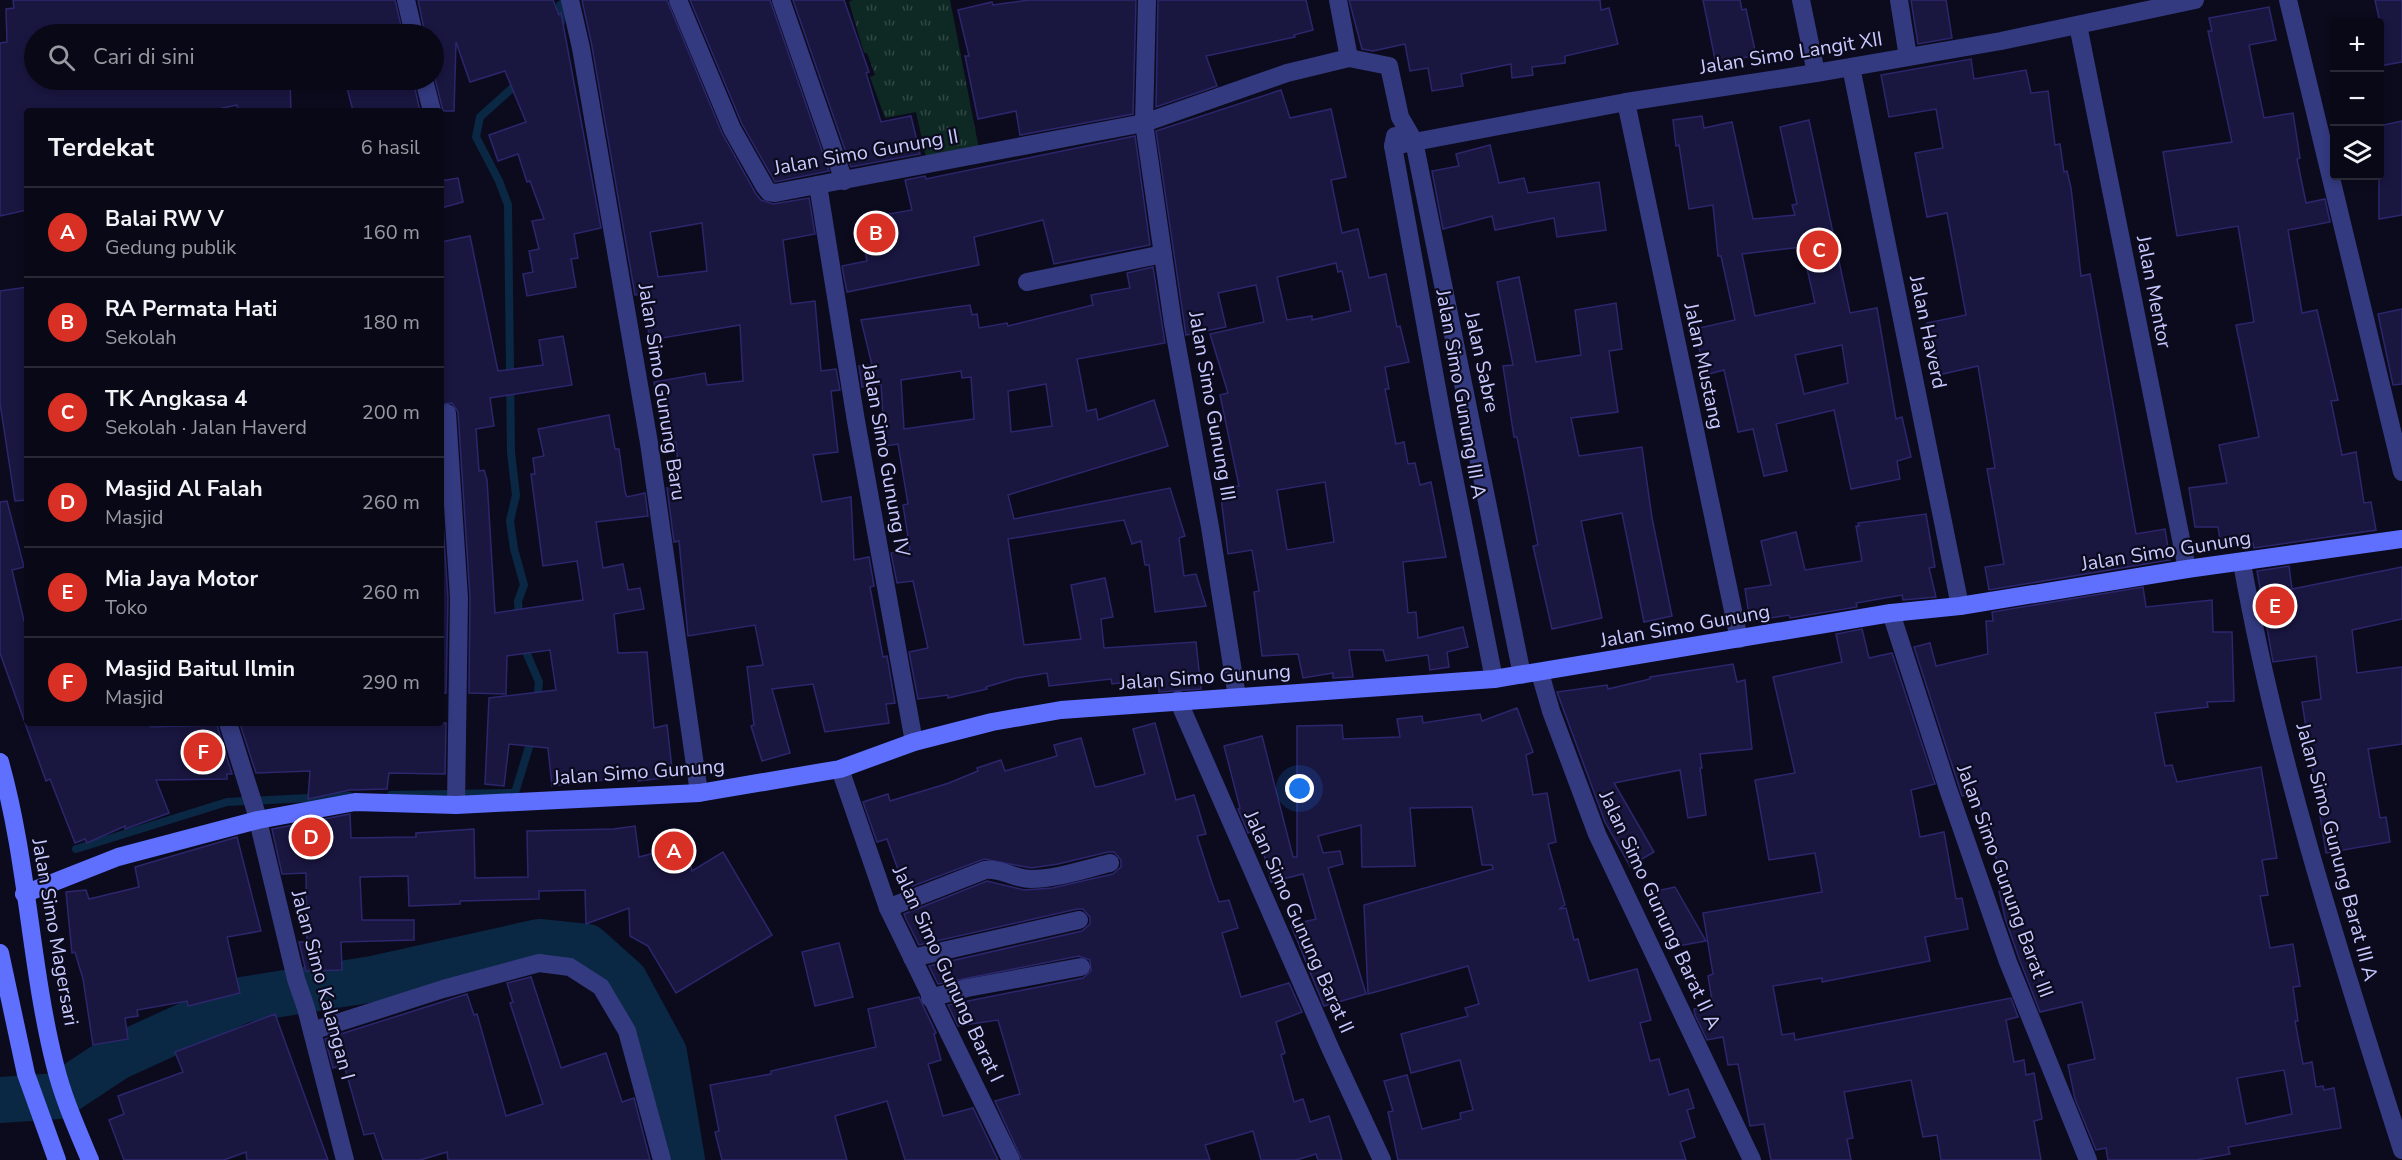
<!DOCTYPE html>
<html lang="id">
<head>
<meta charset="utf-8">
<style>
  :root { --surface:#090816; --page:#171623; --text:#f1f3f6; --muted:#999aa1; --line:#292935; --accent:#d93025 }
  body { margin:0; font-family:"Nunito Sans",sans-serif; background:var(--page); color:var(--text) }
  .controls { position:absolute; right:18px; top:18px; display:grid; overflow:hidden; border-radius:6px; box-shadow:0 3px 9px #0003 }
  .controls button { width:54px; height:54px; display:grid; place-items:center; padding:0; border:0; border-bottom:2px solid var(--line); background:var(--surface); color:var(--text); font:30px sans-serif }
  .you { position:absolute; left:1300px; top:789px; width:21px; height:21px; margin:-15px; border:4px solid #fff; border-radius:50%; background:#1a73e8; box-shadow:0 0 0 9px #1a73e833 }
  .badge { display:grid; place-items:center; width:39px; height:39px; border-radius:50%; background:var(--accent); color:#fff; font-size:20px; font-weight:700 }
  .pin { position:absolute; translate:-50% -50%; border:3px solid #fff; box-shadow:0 2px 6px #0006 }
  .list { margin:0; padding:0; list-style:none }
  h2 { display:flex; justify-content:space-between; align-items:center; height:78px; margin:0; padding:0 24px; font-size:26px }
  h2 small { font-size:20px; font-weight:400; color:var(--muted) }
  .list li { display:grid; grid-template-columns:39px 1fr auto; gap:18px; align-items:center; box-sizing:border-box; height:90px; padding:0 24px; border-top:2px solid var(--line) }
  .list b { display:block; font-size:22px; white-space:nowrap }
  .list p { margin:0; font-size:20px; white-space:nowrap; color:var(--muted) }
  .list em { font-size:20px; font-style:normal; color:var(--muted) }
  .icon { flex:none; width:33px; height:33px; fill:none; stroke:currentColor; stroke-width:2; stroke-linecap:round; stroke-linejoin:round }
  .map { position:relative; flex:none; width:2402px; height:1160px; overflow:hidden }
  .search { position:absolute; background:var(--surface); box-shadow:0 3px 9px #0003; left:24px; top:24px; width:420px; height:66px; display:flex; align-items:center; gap:15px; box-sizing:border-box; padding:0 21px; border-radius:33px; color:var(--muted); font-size:22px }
  .panel { position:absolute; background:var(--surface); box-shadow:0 3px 9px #0003; left:24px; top:108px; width:420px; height:618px; border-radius:6px }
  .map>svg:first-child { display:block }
</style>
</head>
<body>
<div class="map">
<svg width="2402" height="1160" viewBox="0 0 2402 1160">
  <defs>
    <pattern id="grass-tufts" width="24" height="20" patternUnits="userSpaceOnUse" patternTransform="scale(1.5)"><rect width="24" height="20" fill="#0e2924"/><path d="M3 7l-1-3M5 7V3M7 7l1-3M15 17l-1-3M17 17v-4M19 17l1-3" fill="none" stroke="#304745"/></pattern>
  </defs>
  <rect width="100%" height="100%" fill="#0c0b1e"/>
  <!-- grass -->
  <path fill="url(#grass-tufts)" d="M853 0H950L979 149 926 157 916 112 885 118 870 77 875 75 867 53H864L849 2Z"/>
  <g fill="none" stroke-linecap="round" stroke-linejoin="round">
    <!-- stream -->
    <g stroke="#0a2844" stroke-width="8">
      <path d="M561 22 560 5 567 0"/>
      <path d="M518 83 480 117 476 137 499 181 508 205 511 453 516 495 510 521 514 549 524 585 518 601 519 618"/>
      <path d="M523 645 539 682 537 702"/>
      <path d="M391 795 515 793 532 737"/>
      <path d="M76 849 227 802 349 796"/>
    </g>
    <!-- river -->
    <path stroke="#0a2844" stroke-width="46" d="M0 1100 58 1096 117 1057 242 1000 373 979 539 942 587 947 625 981 664 1053 682 1160"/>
  </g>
  <!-- building -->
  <g fill="#191640" stroke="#2c276d" stroke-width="1.5" fill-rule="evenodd">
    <path d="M13 0H395L403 34H34V80H290L291 111H238L237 105 209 111H27V210L0 216V43L7 42 6 9 14 8Z"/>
    <path d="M418 0H553L559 15 561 13 601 228 574 234 578 258 571 259 576 287 527 296 523 274 533 272 529 251 539 249 532 221 544 219 530 181 527 182 518 154 498 161 489 135 526 122 505 71 470 82 456 42 454 111H443L434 75V34H425Z"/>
    <path d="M582 0H667L722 133 756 194 761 200 773 204 809 198 815 234 783 240 791 304 815 301 821 371 836 369 840 390 831 391 838 452 813 455 822 502 851 497 854 560 869 557 874 586 870 587 883 657 887 656 895 703 886 704 889 723 825 732 813 684 772 689 790 753 762 761 751 726 754 725 747 667 763 665 755 625 688 636 679 541 674 542 667 488 680 486 676 442 669 443 664 407 658 408 654 382 705 373 707 385 743 381 740 325 650 340 642 294 635 295 592 46ZM702 223 707 271 658 277 650 232Z"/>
    <path d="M690 0H770L829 171 775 182 742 124Z"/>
    <path d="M793 0H844L869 72 866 73 881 122 911 116 920 154 851 167Z"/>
    <path d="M1029 0H1136L1133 114 1020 135 1016 111 978 119 965 56H969L958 10 992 2 993 5Z"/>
    <path d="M1158 0H1306L1313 30 1294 35 1295 37 1206 56 1217 86 1156 107Z"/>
    <path d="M1349 0H1600L1601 10 1609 8 1618 44 1565 56V63L1532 67 1533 75 1512 78 1511 64 1461 74 1463 86 1432 91 1428 68 1410 71 1405 44 1373 51 1362 49Z"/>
    <path d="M1703 0H1740L1742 10 1746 9 1756 55 1716 64Z"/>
    <path d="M1911 0H1946L1952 38 1918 44Z"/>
    <path d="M2375 0H2402V62L2379 66V18Z"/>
    <path d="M2269 7 2276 40 2249 45 2264 118 2293 113 2300 158 2297 159 2306 203 2325 199 2330 222 2288 230 2302 313 2317 310 2338 400 2331 401 2342 455 2356 452 2364 503 2371 502 2376 530 2254 548 2253 543 2221 545 2218 527H2195L2189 488 2227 483 2219 445 2259 437 2236 325 2254 322 2238 226 2177 236 2163 152 2232 142 2208 31H2212L2209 18Z"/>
    <path d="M1971 59 1974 79 2026 70 2031 93 2048 91 2055 145 2060 144 2064 172 2067 171 2071 188 2081 276 2090 274 2136 534 2165 529 2170 560 1989 590 1985 567 2004 564 1987 469 1995 468 1978 366 1938 375 1927 323 1966 315 1947 213 1927 217 1915 153 1943 148 1936 109 1889 117 1881 75Z"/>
    <path d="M345 80H413L420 111H353Z"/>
    <path d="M1281 90 1290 118 1331 109 1346 177 1331 180 1342 233 1358 229 1369 278 1386 274 1397 327 1400 326 1409 362 1385 367 1389 389H1385L1396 444 1404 442 1408 464 1415 463 1420 485 1431 482 1446 557 1403 562 1408 613 1416 612 1418 638 1463 627 1468 647 1447 652 1449 667 1430 670 1428 655 1386 661 1383 650H1349L1353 677 1333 678V673L1303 678 1298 654 1262 656 1254 592 1259 591 1252 550 1228 554 1220 489 1239 486 1220 395 1228 393 1210 334 1264 322 1256 285 1218 293 1226 327 1186 335 1156 131ZM1336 263 1338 272 1342 271 1351 311 1312 320V316L1287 320 1277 277ZM1325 482 1334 542 1287 550 1277 490Z"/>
    <path d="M1702 116 1704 128 1732 122 1753 219 1795 215 1792 205 1797 204 1780 127 1809 120 1850 313 1877 308 1896 419 1902 417 1911 457 1897 461 1900 479 1851 489 1834 410 1776 424 1787 471 1764 476 1753 429 1738 432 1724 370 1705 375 1695 329 1735 320 1721 256H1718L1713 205 1689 209 1679 145 1676 146 1673 120ZM1802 247 1815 303 1755 316 1742 254ZM1842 345 1848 383 1804 394 1795 355Z"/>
    <path d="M2402 121V215L2379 219V126Z"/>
    <path d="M1135 136 1150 245 1054 264 1043 220 974 237 979 265 847 292 842 266 867 261 860 219 912 210 905 180 925 176 926 179Z"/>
    <path d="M1490 145 1499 183 1524 178 1528 193 1599 182 1606 230 1557 237 1554 218 1495 230 1492 216 1443 229 1432 171 1459 166 1456 154Z"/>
    <path d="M458 178 463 202 441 208V181Z"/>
    <path d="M470 236 498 371 543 365 539 340 563 336 572 385 490 398 494 426 476 429 479 471 484 470 487 480 495 613 583 600 577 561 543 566 531 474H535L533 458 544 456 538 429 609 415 615 449H619L625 492 627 497 645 493 648 516 596 522 603 568 623 564 628 590 640 588 644 609 614 614 618 653 647 652 654 728 667 725 673 777 638 781V776L552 786 548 748 509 744 504 786 485 784 489 698 556 690 550 650 507 656 506 694 469 693 470 597 458 412 452 403 441 404V242Z"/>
    <path d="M1153 267 1165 343 1077 359 1087 411 1096 409 1098 420 1154 400 1168 446 1008 495 1014 519 1170 488 1185 536 1179 538 1184 576 1196 574 1206 606 1155 612 1149 565H1145L1141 541 1132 544 1124 520 1008 539 1024 645 1081 639 1071 585 1105 578 1113 617 1101 619 1104 648 1196 642 1201 689 1159 692 1158 678 1112 684 1111 679 1049 686 1047 673 1016 678 986 687 987 689 948 698V695L918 699 909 652 928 648 913 581 897 583 891 553 910 550 903 505 908 504 898 444 885 446 881 384 862 387 859 366 872 365 861 320 970 305 972 315 977 314 979 328 1007 323 1008 326 1093 305 1091 295 1130 288 1127 273ZM961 371 962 378 971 377 974 419 904 429 901 380ZM1046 384 1052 426 1011 432 1008 391Z"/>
    <path d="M1519 277 1536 362 1581 355 1575 310 1616 303 1622 349 1609 351 1618 412 1571 418 1579 456 1642 447 1652 518 1672 616 1644 622 1622 513 1581 521 1602 618 1552 629 1533 546 1538 545 1517 437H1514L1503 366 1513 365 1497 282Z"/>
    <path d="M27 287V500L15 501 0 403V291Z"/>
    <path d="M2402 309V384L2393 385 2378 314Z"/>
    <path d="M441 494 448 598 446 693H441Z"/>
    <path d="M7 501 24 567 12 570 24 621H27V719L24 720 0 653V502Z"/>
    <path d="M1926 514 1935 567 1929 568 1936 597 1903 600 1902 595 1856 603 1857 607 1790 618 1789 615 1750 621 1745 589 1771 585 1761 541 1796 532 1805 570 1862 561 1856 526H1859L1858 523Z"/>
    <path d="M2289 566 2292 589 2402 567V619L2352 630 2357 673 2402 667V744L2368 749 2380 818 2386 817 2390 842 2326 853 2302 702 2321 699 2316 656 2273 662 2257 571Z"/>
    <path d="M2143 587 2146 607 2212 600 2213 632H2232L2234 701 2207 702 2208 707 2155 713 2165 766 2172 765 2177 782 2261 767 2277 858 2262 860 2268 895 2260 896 2270 948 2293 944 2300 986 2293 987 2298 1021H2295L2303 1064 2312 1062 2316 1087 2323 1086 2324 1090 2334 1088 2341 1128 2228 1147 2230 1154 2196 1160H2108L2106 1148 2096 1150 2075 1099 2068 1065 2095 1059 2082 1002 2040 1012 2019 958 2005 918 1999 891 2003 890 1991 835 1987 836 1977 793 1962 796 1914 647 1930 643 1936 666 1988 654 1986 621H1993L1992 612ZM2284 1070 2292 1114 2246 1124 2237 1078Z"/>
    <path d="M1862 629 1869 658 1892 653 1935 784 1911 790 1920 837 1944 832 1956 899 1962 898 1968 929 1925 937 1930 961 1822 982V978L1773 986 1782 1035 1794 1033 1795 1040 2011 998 2018 1017 2006 1020 2014 1062 2024 1060 2026 1075 2034 1073 2042 1119 2034 1121 2041 1160H1941L1937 1135 1923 1137 1911 1080 1844 1092 1853 1138 1847 1139 1851 1160H1771L1764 1124 1750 1126 1738 1064 1728 1065 1723 1037 1707 1040 1695 1015 1694 1009 1713 1006 1708 976 1713 974 1703 913 1822 892 1815 853 1769 860 1755 780 1795 773 1773 677 1842 662 1836 634Z"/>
    <path d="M1733 664 1737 682 1745 680 1752 749 1700 754 1702 768H1700L1706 815 1688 818 1680 770 1614 783 1654 852 1630 866 1605 822 1557 692 1607 685 1608 689 1650 679V677Z"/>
    <path d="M1517 708 1533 752 1526 755 1533 795 1547 793 1556 842 1548 844 1565 905 1559 909 1566 908 1574 940 1578 939 1589 981 1637 969 1651 1020 1640 1023 1650 1061 1659 1059 1669 1095 1688 1089 1694 1108 1687 1110 1695 1137 1680 1142 1686 1160H1398L1388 1112 1393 1111 1384 1081 1407 1075 1422 1129 1461 1119 1460 1113 1473 1110 1460 1060 1411 1073 1401 1034 1468 1016 1465 1008 1479 1004 1468 966 1368 994 1364 905 1493 869 1492 865H1482L1472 807 1410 808 1415 866 1362 867 1361 825 1318 836 1323 853 1340 851 1343 864 1328 868 1366 994 1324 1006 1291 925 1316 919 1303 874 1271 882 1258 831 1248 833 1238 809 1240 808 1224 746 1262 736 1293 857H1297V726L1342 725 1343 739 1400 737 1397 719 1422 716 1423 723 1480 714 1482 721Z"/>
    <path d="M25 723H149L151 727 217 725 232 774H227V779L156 780 169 813 125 829V826L87 843 85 839 75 843 50 779 46 781Z"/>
    <path d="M261 723H446L445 774 389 773 387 789 350 790 308 799 310 771 256 773 240 724Z"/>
    <path d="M1155 723 1176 800 1194 795 1206 834 1197 836 1212 883 1219 902 1229 900 1238 928 1222 933 1241 997 1289 983 1302 1012 1276 1022 1285 1053 1281 1055 1294 1102 1303 1099 1310 1122 1329 1116 1342 1160H1318L1316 1154 1296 1160H1261L1253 1131 1205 1145 1210 1160H1022L995 1101 1020 1094 998 1020 958 1026 948 1005 1083 978 1091 971 1090 960 1079 956 938 984 929 966 1082 931 1090 924V917L1083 909H1077L919 945 906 919 904 914 987 881 1024 890 1052 888 1113 874 1121 867V860L1114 852H1108L1058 864 1031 868 984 859 905 889 887 839 877 842 863 802 888 794 890 801 949 783 978 771 977 768 1001 760 1005 771 1057 756 1054 745 1081 738 1095 787 1102 786 1145 774 1133 729Z"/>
    <path d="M350 814 351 838 416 837V833L474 829 475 878 528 877 527 831 614 829 635 826 639 857 685 845 692 871 723 852 772 935 676 993 648 946 630 936 629 908 586 924 585 890 539 891V899L460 901V904L409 906 408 876 360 877 362 920H414V940L341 942 342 970 306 971 299 942H307L306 873 282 874 272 829Z"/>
    <path d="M237 837 261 931 227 937 240 993 188 1006 187 1001 137 1010 138 1016 125 1018 128 1039 93 1045 83 979 75 952 72 953 66 892 86 890 89 899 139 887 135 867Z"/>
    <path d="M1675 887 1706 941 1667 948 1656 891Z"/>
    <path d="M839 943 853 997 815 1006 802 952Z"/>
    <path d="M531 977 561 1068 606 1053 622 1102 634 1098 650 1160H448L447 1152 420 1160H383L374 1133 364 1135 344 1065 333 1068 325 1039 467 994 474 1015 477 1014 506 1116 543 1104 510 1003 513 1002 507 983Z"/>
    <path d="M919 997 936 1033 934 1034 941 1060 928 1064 943 1116 973 1108 998 1160H905L887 1101 835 1116 847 1160H722L715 1132 719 1131 710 1085 771 1074V1071L876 1047 868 1009Z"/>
    <path d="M275 1014 328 1160H247L246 1152 224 1160H124L109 1120 124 1114 118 1096 183 1072 175 1052Z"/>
  </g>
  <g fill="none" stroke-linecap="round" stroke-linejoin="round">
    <!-- street -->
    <g stroke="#343a80" stroke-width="18">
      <path d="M406 0 414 34"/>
      <path d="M570 0 581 48 649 443 699 793"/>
      <path d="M678 0 732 129 765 187 769 192 775 193 1144 123 1287 73 1349 58 1389 66 1400 117 1414 141 1522 675"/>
      <path d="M781 0 844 181"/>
      <path d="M1147 0 1144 123 1173 324 1210 527 1237 697"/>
      <path d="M1338 0 1349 58"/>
      <path d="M1801 0 1816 73"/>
      <path d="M1899 0 1908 57"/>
      <path d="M2288 0 2402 472"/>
      <path d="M2078 25 2187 569"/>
      <path d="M1851 67 1960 606"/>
      <path d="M424 80 432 111"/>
      <path d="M1626 102 1739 639"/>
      <path d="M1395 136 1393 146 1444 427 1494 679"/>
      <path d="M1393 146 1626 102 1816 73 2001 41 2195 0"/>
      <path d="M818 185 856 421 914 742"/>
      <path d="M1027 282 1163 254"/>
      <path d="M447 413 459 598 456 805"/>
      <path d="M2242 563C2277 761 2341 958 2402 1150"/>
      <path d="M1891 613 1948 789 2008 962 2088 1160"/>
      <path d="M1540 673 1551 711 1597 834 1752 1160"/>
      <path d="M1178 700 1331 1050 1382 1160"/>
      <path d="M228 723 256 812 296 979 306 1008 345 1160"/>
      <path d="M840 769 888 908 1011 1160"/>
      <path d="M888 908 985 870C1002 868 1014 879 1031 879 1056 879 1085 869 1110 863"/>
      <path d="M912 958 1079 920"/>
      <path d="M930 998 967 988 1081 967"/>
      <path d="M312 1031 443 989 539 963 570 967 601 987 627 1031 662 1160"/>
    </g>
    <!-- secondary -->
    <g stroke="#5f70ff" stroke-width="18">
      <path d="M0 762C28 861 30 966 55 1065 63 1098 77 1129 90 1160"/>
      <path d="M24 894 118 857 258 820 355 802 456 805 699 793 840 769 914 742 992 722 1061 710 1494 679 1891 613 1960 606 2187 569 2402 539"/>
      <path d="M0 953 26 1074 57 1160"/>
    </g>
  </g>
  <g text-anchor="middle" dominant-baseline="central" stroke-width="4.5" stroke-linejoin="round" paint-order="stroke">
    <!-- street labels -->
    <g font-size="20" fill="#c8c9ff" stroke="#0c0b1e">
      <text transform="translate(1791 53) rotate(-9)">Jalan Simo Langit XII</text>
      <text transform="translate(866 152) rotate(-10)">Jalan Simo Gunung II</text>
      <text transform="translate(2154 292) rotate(79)">Jalan Mentor</text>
      <text transform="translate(1928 332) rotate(78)">Jalan Haverd</text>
      <text transform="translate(1482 362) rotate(78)">Jalan Sabre</text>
      <text transform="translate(1704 366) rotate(78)">Jalan Mustang</text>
      <text transform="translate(662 392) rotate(81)">Jalan Simo Gunung Baru</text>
      <text transform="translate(1461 394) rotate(80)">Jalan Simo Gunung III A</text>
      <text transform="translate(1212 406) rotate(80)">Jalan Simo Gunung III</text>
      <text transform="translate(886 460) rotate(80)">Jalan Simo Gunung IV</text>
      <text transform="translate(2166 551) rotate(-9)">Jalan Simo Gunung</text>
      <text transform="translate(1685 626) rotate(-10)">Jalan Simo Gunung</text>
      <text transform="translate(1205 677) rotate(-4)">Jalan Simo Gunung</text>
      <text transform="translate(639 772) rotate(-4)">Jalan Simo Gunung</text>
      <text transform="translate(2337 852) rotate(75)">Jalan Simo Gunung Barat III A</text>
      <text transform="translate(2005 881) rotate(70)">Jalan Simo Gunung Barat III</text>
      <text transform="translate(1660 910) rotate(65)">Jalan Simo Gunung Barat II A</text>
      <text transform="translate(1299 922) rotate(66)">Jalan Simo Gunung Barat II</text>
      <text transform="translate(55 932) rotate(80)">Jalan Simo Magersari</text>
      <text transform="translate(948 974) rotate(65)">Jalan Simo Gunung Barat I</text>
      <text transform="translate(323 985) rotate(75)">Jalan Simo Kalangan I</text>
    </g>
  </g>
</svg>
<div class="controls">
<button>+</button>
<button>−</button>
<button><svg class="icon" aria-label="layers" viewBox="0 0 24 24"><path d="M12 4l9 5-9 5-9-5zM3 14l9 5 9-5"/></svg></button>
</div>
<div class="you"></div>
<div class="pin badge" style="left:674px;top:851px">A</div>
<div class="pin badge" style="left:876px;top:233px">B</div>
<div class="pin badge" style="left:1819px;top:250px">C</div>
<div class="pin badge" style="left:311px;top:837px">D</div>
<div class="pin badge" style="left:2275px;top:606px">E</div>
<div class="pin badge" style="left:203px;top:752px">F</div>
<div class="search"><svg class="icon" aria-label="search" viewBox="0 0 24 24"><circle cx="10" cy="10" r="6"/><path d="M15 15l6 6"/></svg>Cari di sini</div>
<section class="panel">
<h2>Terdekat<small>6 hasil</small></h2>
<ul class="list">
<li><span class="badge">A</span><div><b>Balai RW V</b><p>Gedung publik</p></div><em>160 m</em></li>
<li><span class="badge">B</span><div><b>RA Permata Hati</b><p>Sekolah</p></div><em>180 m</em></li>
<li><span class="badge">C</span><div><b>TK Angkasa 4</b><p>Sekolah · Jalan Haverd</p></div><em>200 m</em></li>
<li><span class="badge">D</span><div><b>Masjid Al Falah</b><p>Masjid</p></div><em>260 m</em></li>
<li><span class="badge">E</span><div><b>Mia Jaya Motor</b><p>Toko</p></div><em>260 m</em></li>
<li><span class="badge">F</span><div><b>Masjid Baitul Ilmin</b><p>Masjid</p></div><em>290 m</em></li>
</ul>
</section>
</div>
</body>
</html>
